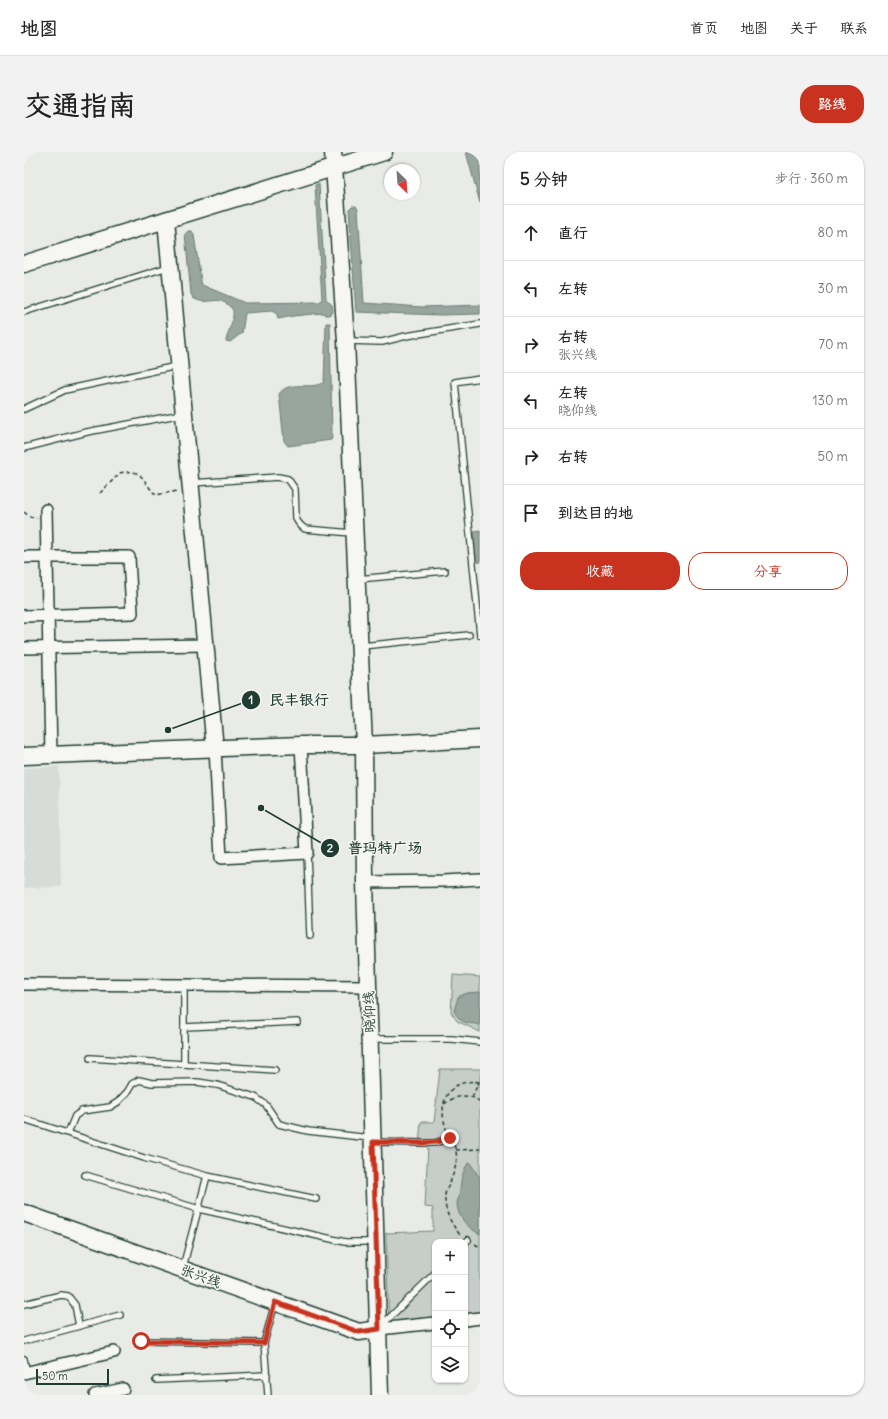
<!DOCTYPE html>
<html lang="zh">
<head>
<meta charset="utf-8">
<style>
  :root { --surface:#fff; --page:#f2f2f2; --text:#222; --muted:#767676; --line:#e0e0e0; --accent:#c8321e }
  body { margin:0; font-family:Delius,"LXGW WenKai TC",sans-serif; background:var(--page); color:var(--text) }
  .controls { position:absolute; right:12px; bottom:12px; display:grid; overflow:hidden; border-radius:8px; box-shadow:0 1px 3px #0004 }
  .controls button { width:36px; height:36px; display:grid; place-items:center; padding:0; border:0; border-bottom:1px solid var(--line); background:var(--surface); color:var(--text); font:20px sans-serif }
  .compass { position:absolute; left:360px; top:12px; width:36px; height:36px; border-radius:50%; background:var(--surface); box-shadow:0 1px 3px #0004; rotate:155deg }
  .scale { position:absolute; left:12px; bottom:10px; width:73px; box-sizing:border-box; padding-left:4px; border:2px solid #1f3d34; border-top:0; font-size:11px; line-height:14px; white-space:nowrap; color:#1f3d34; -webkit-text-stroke:3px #f6f6f2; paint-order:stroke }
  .stop { position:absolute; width:12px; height:12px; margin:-9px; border:3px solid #c8321e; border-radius:50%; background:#fff }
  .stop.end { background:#c8321e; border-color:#fff; box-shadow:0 1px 4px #0008 }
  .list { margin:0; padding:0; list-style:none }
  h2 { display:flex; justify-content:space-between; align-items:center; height:52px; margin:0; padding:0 16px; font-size:17px }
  h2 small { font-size:13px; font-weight:400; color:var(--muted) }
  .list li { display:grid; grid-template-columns:26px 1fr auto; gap:12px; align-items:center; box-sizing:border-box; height:56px; padding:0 16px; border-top:1px solid var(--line) }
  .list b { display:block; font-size:15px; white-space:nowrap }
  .list p { margin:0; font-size:13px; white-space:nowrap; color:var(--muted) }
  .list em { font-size:13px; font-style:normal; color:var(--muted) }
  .actions { display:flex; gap:8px; padding:12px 16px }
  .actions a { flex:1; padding:9px 0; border:1px solid var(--accent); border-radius:16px; text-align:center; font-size:14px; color:var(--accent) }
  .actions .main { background:var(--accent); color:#fff }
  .icon { flex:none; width:22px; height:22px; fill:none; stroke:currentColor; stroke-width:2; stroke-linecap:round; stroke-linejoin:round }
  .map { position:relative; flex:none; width:456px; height:1243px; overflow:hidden; border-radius:16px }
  header { display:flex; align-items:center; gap:24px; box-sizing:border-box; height:56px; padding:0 20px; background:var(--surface); border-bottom:1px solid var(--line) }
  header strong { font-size:19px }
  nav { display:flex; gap:22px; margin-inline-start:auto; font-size:14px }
  .intro { display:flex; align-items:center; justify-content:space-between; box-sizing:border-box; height:96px; padding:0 24px }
  h1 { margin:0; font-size:28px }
  .button { padding:10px 18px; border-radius:16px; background:var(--accent); color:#fff; font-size:14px; font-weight:700 }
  main { display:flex; gap:24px; padding:0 24px }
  aside { flex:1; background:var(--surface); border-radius:16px; box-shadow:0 1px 3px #0004 }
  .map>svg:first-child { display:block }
</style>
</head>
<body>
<header>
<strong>地图</strong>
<nav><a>首页</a><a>地图</a><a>关于</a><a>联系</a></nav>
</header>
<div class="intro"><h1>交通指南</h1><a class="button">路线</a></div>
<main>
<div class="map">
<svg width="456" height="1243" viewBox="0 0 456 1243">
  <rect width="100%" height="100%" fill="#e9ebe7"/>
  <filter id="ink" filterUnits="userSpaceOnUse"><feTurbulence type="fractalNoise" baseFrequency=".025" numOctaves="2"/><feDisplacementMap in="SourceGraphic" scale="8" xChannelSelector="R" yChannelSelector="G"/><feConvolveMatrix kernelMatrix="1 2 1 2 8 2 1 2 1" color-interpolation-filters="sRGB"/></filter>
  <g filter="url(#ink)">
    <!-- built -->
    <path fill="#d8dcd8" d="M35 614 37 735 0 736V616Z"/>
    <!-- green -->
    <g fill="#c7cec9" stroke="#73867e">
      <path d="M429 823 456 825V880L433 869 427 860Z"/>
      <path d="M416 917H456V1164L441 1165V1090H411V1168L365 1172 362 1081 409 1079V1056L401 1055 404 993H395L397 970H410Z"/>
    </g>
    <!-- water -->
    <g fill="#99a6a0" stroke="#687c75">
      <path d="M442 0H456V51Z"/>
      <path d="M295 32 302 147 308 153 309 159 305 163H301L299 161 269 164 254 167 253 162 248 159 221 161 218 181 206 190 202 189C204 177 210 171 209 158 193 139 185 156 169 146L167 142 161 82 165 79H168L170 83 177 129 178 133 221 151 296 150 298 147 291 33Z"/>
      <path d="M328 54H332L334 57 340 151 398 155 456 153V162L416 163 332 160 325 57Z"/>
      <path d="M302 171H306L308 285 307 288 264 294 260 289 255 242C265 227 287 239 300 230Z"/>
      <path d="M456 378V411L451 408 450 384 451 379Z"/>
      <path d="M456 840V873C442 870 438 873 430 859L434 845 443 841Z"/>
      <path d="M444 1011H446L456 1026V1082C444 1076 433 1065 433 1051 434 1047 436 1043 436 1038 437 1028 438 1021 444 1011Z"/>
    </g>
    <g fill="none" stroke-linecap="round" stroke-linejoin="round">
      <defs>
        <g id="lane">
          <path d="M0 160 144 115"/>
          <path d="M323 189 358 190 382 184 456 172"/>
          <path d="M456 226 431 230 456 483"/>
          <path d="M0 257 41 238 153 214"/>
          <path d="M0 296 63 280 158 262"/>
          <path d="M168 331 254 325 264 327 271 337 272 366C274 372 277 374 281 377L328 381"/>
          <path d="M334 427 421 419"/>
          <path d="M338 494 445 483"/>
          <path d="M283 701 286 784"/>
          <path d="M160 875 274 870"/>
          <path d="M346 887H428L456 890"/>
          <path d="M66 906 251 918"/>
          <path d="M160 912V833"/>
          <path d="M0 967 120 1006 183 1024 292 1047"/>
          <path d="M44 981 51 964 58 959 86 955 94 950 104 939 108 932 115 928 128 931 173 930 193 933 231 945 242 953 255 972 284 979 346 986"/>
          <path d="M349 990 399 991H411L426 986"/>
          <path d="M61 1023 175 1057 321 1090H350"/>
          <path d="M441 1091 444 1088"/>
          <path d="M159 1115 183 1024"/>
          <path d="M0 1152 37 1143 44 1144 51 1153 55 1174"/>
          <path d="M357 1174 411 1121"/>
          <path d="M0 1189 96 1163"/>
          <path d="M117 1189 240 1191"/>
          <path d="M0 1207 3 1221"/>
          <path d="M132 1228 243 1223"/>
          <path d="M244 1243 240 1191 251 1151"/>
        </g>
        <g id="street">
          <path d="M22 358 27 603"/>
          <path d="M0 405H105L108 461 0 464"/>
          <path d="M0 496 182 493"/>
          <path d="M191 597 197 706 283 701 277 593"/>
          <path d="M341 730 419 729 456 727"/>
          <path d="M0 832 344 834"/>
          <path d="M441 1168 456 1166"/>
          <path d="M355 1177 411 1171"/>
          <path d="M0 1221 90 1200"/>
          <path d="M71 1243 99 1237"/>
        </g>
        <g id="secondary">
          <path d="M309 0 322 189 340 593 341 730 356 1243"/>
          <path d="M142 68 191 597"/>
          <path d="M0 112 360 0"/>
          <path d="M0 604 277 593H340L456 587"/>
          <path d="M0 1061 335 1180 355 1177"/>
        </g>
      </defs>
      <!-- lane casing -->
      <use href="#lane" stroke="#1f3d34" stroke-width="8"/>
      <!-- street casing -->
      <use href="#street" stroke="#1f3d34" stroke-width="14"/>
      <!-- secondary casing -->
      <use href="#secondary" stroke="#1f3d34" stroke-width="19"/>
      <!-- path -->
      <g stroke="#1f3d34" stroke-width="1.5" stroke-dasharray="4 3" stroke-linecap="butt">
        <path d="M76 341 96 321C100 320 108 319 112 321 120 324 124 336 132 343L154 339"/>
        <path d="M0 360 6 365 13 366"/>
        <path d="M448 945 455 930"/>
        <path d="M420 952C431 944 445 940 456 950"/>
        <path d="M423 979C412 951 424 926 456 930"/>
        <path d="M430 993C436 1007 430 1020 425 1033 423 1036 421 1040 421 1044 420 1060 428 1073 437 1084"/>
        <path d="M432 998 456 997"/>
        <path d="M451 1092 456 1095"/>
      </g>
      <!-- lane -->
      <use href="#lane" stroke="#f6f6f2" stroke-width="5.5"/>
      <!-- street -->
      <use href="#street" stroke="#f6f6f2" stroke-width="11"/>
      <!-- secondary -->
      <use href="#secondary" stroke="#f6f6f2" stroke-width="16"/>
    </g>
  </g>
  <g fill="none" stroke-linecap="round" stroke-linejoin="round" filter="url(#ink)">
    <!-- route -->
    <path stroke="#c8321e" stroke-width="5" d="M117 1189 240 1191 251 1150 335 1180 355 1177 349 990 399 991 412 990 426 986"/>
  </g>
  <g text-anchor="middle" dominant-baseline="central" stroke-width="3" stroke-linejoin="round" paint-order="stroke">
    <!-- street labels -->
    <g font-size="14" fill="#1f3d34" stroke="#f6f6f2">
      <text transform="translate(345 860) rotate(-92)">晓仰线</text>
      <text transform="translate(177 1124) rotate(20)">张兴线</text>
    </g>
  </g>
  <!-- callouts -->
  <path fill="none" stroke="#1f3d34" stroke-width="1.5" d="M144 578L227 548M237 656L306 696"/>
  <g fill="#1f3d34" stroke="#f6f6f2" stroke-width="1.5">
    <circle cx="144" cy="578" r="4"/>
    <circle cx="237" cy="656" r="4"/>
    <circle cx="227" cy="548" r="10"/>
    <circle cx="306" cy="696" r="10"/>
  </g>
  <g font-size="12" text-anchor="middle" font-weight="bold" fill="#fff">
    <text x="227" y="552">1</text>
    <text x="306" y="700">2</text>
  </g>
  <g font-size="15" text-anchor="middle" font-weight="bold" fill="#1f3d34" stroke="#f6f6f2" stroke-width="3" stroke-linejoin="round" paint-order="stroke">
    <text x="275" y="553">民丰银行</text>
    <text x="361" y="701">普玛特广场</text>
  </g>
</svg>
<div class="controls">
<button>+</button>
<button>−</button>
<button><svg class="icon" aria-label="locate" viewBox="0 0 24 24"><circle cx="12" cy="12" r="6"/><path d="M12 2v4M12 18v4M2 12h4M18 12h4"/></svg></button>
<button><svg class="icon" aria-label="layers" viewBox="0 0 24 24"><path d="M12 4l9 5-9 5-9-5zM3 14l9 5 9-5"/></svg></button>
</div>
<svg class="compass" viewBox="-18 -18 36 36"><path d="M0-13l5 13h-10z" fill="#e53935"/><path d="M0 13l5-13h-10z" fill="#767676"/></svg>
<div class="scale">50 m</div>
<div class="stop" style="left:117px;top:1189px"></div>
<div class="stop end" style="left:426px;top:986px"></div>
</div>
<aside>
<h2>5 分钟<small>步行 · 360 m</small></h2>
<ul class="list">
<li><svg class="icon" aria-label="ahead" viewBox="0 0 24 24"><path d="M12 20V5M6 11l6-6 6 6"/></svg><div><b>直行</b></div><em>80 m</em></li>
<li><svg class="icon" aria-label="left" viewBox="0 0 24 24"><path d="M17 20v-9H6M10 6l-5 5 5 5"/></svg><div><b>左转</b></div><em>30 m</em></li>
<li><svg class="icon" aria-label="right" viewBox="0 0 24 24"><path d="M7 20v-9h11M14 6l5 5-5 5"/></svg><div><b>右转</b><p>张兴线</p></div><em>70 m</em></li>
<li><svg class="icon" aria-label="left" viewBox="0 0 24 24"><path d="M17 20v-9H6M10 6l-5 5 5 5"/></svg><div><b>左转</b><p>晓仰线</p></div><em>130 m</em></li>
<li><svg class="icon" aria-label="right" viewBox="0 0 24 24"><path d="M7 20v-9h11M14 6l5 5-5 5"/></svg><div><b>右转</b></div><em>50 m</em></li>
<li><svg class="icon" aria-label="arrive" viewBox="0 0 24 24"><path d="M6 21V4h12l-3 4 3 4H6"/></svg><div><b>到达目的地</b></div></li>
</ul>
<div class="actions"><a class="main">收藏</a><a>分享</a></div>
</aside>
</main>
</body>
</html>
